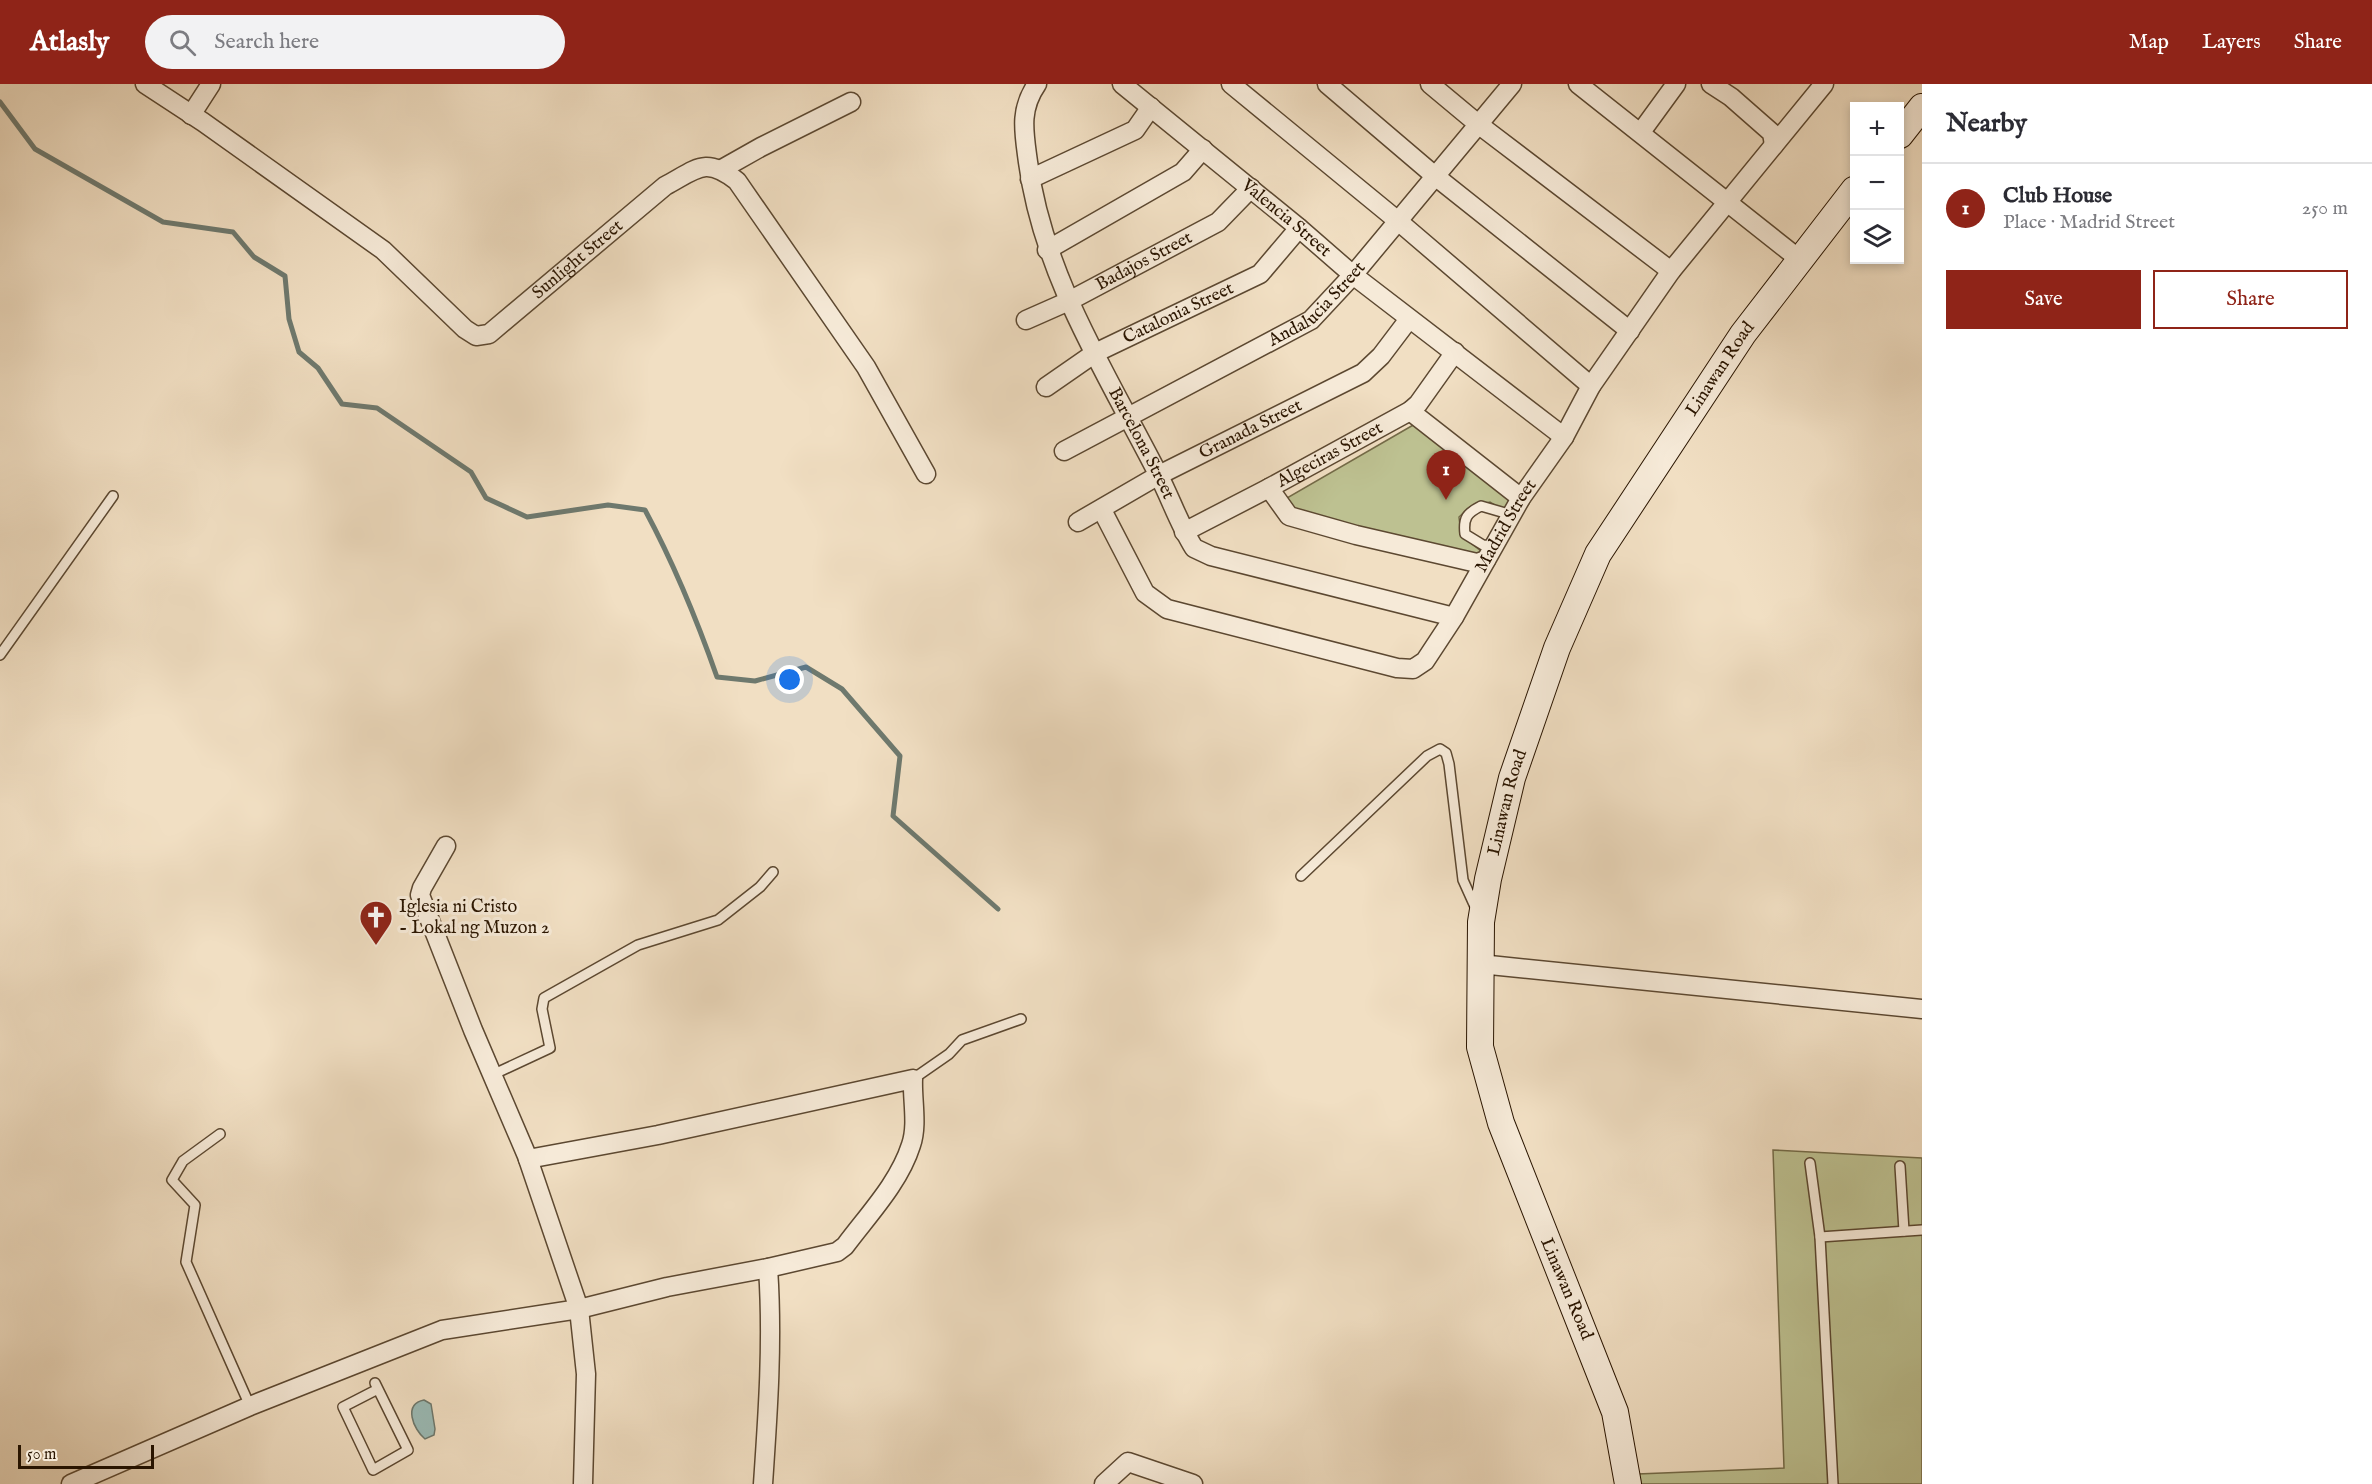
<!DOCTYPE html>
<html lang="en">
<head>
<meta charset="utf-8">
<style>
  :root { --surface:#fff; --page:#f2f2f3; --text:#2b2b33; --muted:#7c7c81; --line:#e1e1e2; --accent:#8f2418 }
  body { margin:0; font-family:"IM FELL English",serif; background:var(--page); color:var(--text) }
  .controls { position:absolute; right:18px; top:18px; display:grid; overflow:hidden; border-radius:0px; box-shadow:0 3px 9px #0003 }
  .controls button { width:54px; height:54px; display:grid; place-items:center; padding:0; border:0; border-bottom:2px solid var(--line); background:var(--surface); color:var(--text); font:30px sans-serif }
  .scale { position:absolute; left:18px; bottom:15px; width:136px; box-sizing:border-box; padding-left:6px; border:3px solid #2a1500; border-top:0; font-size:16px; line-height:21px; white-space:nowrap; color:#2a1500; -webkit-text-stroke:4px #f6ead8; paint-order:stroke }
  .you { position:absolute; left:790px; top:596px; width:21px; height:21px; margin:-15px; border:4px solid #fff; border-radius:50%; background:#1a73e8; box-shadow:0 0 0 9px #1a73e833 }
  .badge { display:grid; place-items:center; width:39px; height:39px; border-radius:50%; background:var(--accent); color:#fff; font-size:20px; font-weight:700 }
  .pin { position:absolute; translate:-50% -50px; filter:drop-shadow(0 2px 3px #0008) }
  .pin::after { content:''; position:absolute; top:32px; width:21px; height:18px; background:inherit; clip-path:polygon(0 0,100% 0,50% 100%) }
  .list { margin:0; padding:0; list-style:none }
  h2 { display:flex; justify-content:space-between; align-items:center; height:78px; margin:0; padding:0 24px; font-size:26px }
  h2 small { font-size:20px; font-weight:400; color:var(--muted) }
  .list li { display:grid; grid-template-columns:39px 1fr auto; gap:18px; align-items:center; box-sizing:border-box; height:90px; padding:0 24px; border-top:2px solid var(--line) }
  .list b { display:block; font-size:22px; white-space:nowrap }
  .list p { margin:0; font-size:20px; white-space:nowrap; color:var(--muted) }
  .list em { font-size:20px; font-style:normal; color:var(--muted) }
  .actions { display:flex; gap:12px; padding:18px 24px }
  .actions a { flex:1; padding:14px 0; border:2px solid var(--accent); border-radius:0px; text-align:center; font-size:21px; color:var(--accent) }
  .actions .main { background:var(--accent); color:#fff }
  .icon { flex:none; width:33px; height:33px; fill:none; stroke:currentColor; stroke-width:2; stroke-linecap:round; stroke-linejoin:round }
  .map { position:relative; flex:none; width:1922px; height:1400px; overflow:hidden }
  header { display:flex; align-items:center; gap:36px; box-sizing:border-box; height:84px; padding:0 30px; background:var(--accent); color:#fff }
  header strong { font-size:28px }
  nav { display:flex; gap:33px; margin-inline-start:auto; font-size:21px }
  .search { width:420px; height:54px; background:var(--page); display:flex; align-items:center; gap:15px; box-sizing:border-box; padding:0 21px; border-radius:33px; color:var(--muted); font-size:22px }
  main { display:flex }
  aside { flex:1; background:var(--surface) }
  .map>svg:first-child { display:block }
</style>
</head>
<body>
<header>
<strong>Atlasly</strong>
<div class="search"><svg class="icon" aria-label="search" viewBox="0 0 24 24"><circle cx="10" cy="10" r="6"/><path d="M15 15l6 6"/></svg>Search here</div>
<nav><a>Map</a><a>Layers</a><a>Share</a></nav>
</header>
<main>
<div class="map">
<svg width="1922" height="1400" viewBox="0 0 1922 1400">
  <rect width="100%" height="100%" fill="#f1dfc3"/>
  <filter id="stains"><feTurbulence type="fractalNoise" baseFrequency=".00333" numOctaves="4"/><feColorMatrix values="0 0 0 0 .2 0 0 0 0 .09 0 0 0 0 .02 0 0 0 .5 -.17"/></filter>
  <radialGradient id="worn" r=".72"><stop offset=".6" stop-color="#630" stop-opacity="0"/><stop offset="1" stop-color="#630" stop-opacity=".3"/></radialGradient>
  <!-- green -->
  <g fill="#bdc191" stroke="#746b48" stroke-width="1.5">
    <path d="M1415 340 1525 421 1518 435 1490 418 1470 423 1459 433 1461 451C1472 461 1483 466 1492 479L1303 433 1280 418Z"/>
    <path d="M1773 1066 1922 1074V1400H1640L1638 1390 1784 1384Z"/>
  </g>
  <!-- water -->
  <path fill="#9bbcb7" stroke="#6e796e" stroke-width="1.5" d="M424 1316 431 1320 435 1345 434 1351 425 1355C413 1345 403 1320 424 1316Z"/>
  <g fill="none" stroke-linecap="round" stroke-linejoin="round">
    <!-- stream -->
    <path stroke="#6e796e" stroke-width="5" d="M0 18 35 65 163 138 233 148 254 173 285 192 289 235 299 268 318 284 342 320 377 324 471 388 486 414 527 433 608 421 645 426C674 480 697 536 717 593L755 597 806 583 842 605 900 672 893 732 998 825"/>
    <defs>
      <g id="lane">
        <path d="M1494 462 1483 461 1465 450C1463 434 1467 429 1481 422L1512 431"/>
        <path d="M0 571 113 412"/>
        <path d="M1301 792 1427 672 1440 665 1446 669 1449 680 1463 796 1477 827"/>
        <path d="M492 991 550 964 542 925 544 914 638 861 718 836 760 803 773 788"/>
        <path d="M913 995 949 970 962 956 1021 935"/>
        <path d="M220 1050 183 1077 172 1096 195 1121 186 1178 250 1322"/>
        <path d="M1810 1079 1820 1153 1833 1400"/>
        <path d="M1900 1082 1904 1147"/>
        <path d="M1820 1153 1922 1146"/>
        <path d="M375 1299 408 1366 373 1386 343 1323 378 1305"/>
      </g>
      <g id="street">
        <path id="s1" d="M145 0 203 38 383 166 465 245 476 252 489 250 665 102C697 85 705 72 737 97L866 283 926 390"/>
        <path id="s2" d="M1037 0C1019 26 1024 48 1028 78 1043 192 1107 290 1158 390 1171 415 1179 440 1194 464L1211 472 1454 533"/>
        <path id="s3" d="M1122 0 1299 144 1353 191 1564 353"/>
        <path d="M1231 0 1398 137 1591 302"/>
        <path d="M1327 0 1435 92 1630 247"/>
        <path d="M1430 0 1478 40 1671 187"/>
        <path d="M1578 0 1799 175"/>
        <path d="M1711 0 1731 13 1772 49 1774 61"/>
        <path d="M191 31 211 0"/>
        <path d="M1641 48 1676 0"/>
        <path d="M722 85 761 63 851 18"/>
        <path d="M1030 95 1135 46 1151 23"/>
        <path d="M1047 166 1183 88 1203 65"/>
        <path id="s4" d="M1026 236 1069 217 1218 138 1251 104"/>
        <path id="s5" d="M1046 303 1095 269 1260 190 1299 144"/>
        <path d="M1410 327 1521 414"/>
        <path id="s6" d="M1064 367 1311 236 1353 191 1512 0"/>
        <path d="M1269 404 1289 432 1356 451 1477 479 1486 476"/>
        <path id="s7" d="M1102 426 1145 509 1167 525 1397 584 1413 585 1425 577 1454 533 1521 414 1564 353 1591 302 1671 187 1824 0"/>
        <path id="s8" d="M1078 438 1159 391 1363 289 1381 272 1409 235"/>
        <path id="s9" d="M1184 448 1269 404 1410 327 1418 320 1455 268"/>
        <path d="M446 762 422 804 420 811 473 946 527 1072 579 1225 586 1290 583 1400"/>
        <path d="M1480 880 1922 925"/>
        <path d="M71 1400 250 1322 442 1246 579 1225 667 1203 768 1184 837 1168 845 1162C868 1131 899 1099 911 1061 918 1041 912 1016 913 995L658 1051 528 1075"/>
        <path d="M763 1400C768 1328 773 1256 768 1184"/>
        <path d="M1104 1400 1128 1378 1193 1400"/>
      </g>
      <g id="secondary">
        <path d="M1900 51 1922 23"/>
        <path id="s10" d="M1628 1400 1615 1328 1501 1039 1480 963 1481 838 1488 795 1512 694 1557 564 1598 470 1743 250 1854 106"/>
      </g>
    </defs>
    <!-- lane casing -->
    <use href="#lane" stroke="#5c4831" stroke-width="12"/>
    <!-- street casing -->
    <use href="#street" stroke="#5c4831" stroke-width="21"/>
    <!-- secondary casing -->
    <use href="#secondary" stroke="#2a1500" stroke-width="28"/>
    <!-- lane -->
    <use href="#lane" stroke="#f6ead8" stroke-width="9"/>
    <!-- street -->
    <use href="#street" stroke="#f6ead8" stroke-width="18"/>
    <!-- secondary -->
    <use href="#secondary" stroke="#f6ead8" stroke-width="26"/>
  </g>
  <!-- icons -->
  <defs>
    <symbol id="church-pin" viewBox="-11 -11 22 30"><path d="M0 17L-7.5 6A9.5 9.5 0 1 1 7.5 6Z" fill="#8f2418" stroke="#f6ead8"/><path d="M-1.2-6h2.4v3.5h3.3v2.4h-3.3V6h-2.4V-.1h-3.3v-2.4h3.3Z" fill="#fff"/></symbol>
  </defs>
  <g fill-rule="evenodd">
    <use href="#church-pin" x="357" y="814" width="38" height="52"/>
  </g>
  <g text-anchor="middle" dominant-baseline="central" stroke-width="6" stroke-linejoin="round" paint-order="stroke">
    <!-- street labels -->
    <g font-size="18" fill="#2a1500" stroke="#f6ead8">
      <text stroke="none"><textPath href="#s3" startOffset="212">Valencia Street</textPath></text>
      <text stroke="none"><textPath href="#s1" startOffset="546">Sunlight Street</textPath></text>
      <text stroke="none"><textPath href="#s4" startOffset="132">Badajos Street</textPath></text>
      <text stroke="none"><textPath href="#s6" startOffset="294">Andalucia Street</textPath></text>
      <text stroke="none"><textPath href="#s5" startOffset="152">Catalonia Street</textPath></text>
      <text stroke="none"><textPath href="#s10" startOffset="1197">Linawan Road</textPath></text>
      <text stroke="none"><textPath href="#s8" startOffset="196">Granada Street</textPath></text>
      <text stroke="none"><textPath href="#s2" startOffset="386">Barcelona Street</textPath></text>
      <text stroke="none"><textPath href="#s9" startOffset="165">Algeciras Street</textPath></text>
      <text stroke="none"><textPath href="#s7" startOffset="546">Madrid Street</textPath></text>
      <text stroke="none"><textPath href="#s10" startOffset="710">Linawan Road</textPath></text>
      <text transform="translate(1566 1205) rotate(67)">Linawan Road</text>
    </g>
    <!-- poi labels -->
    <g font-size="18" fill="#2a1500" stroke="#f6ead8" text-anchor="start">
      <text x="399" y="823">Iglesia ni Cristo<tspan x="399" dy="21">- Lokal ng Muzon 2</tspan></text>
    </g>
  </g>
  <rect width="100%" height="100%" filter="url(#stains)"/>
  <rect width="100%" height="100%" fill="url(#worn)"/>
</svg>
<div class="controls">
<button>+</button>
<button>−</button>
<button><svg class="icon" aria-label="layers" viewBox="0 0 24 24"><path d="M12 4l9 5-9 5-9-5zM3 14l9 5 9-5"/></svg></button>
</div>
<div class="scale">50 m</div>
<div class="you"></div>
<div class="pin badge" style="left:1446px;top:416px">1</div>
</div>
<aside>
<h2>Nearby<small></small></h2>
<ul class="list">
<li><span class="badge">1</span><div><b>Club House</b><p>Place · Madrid Street</p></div><em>250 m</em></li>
</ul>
<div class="actions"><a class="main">Save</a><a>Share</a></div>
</aside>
</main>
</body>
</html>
